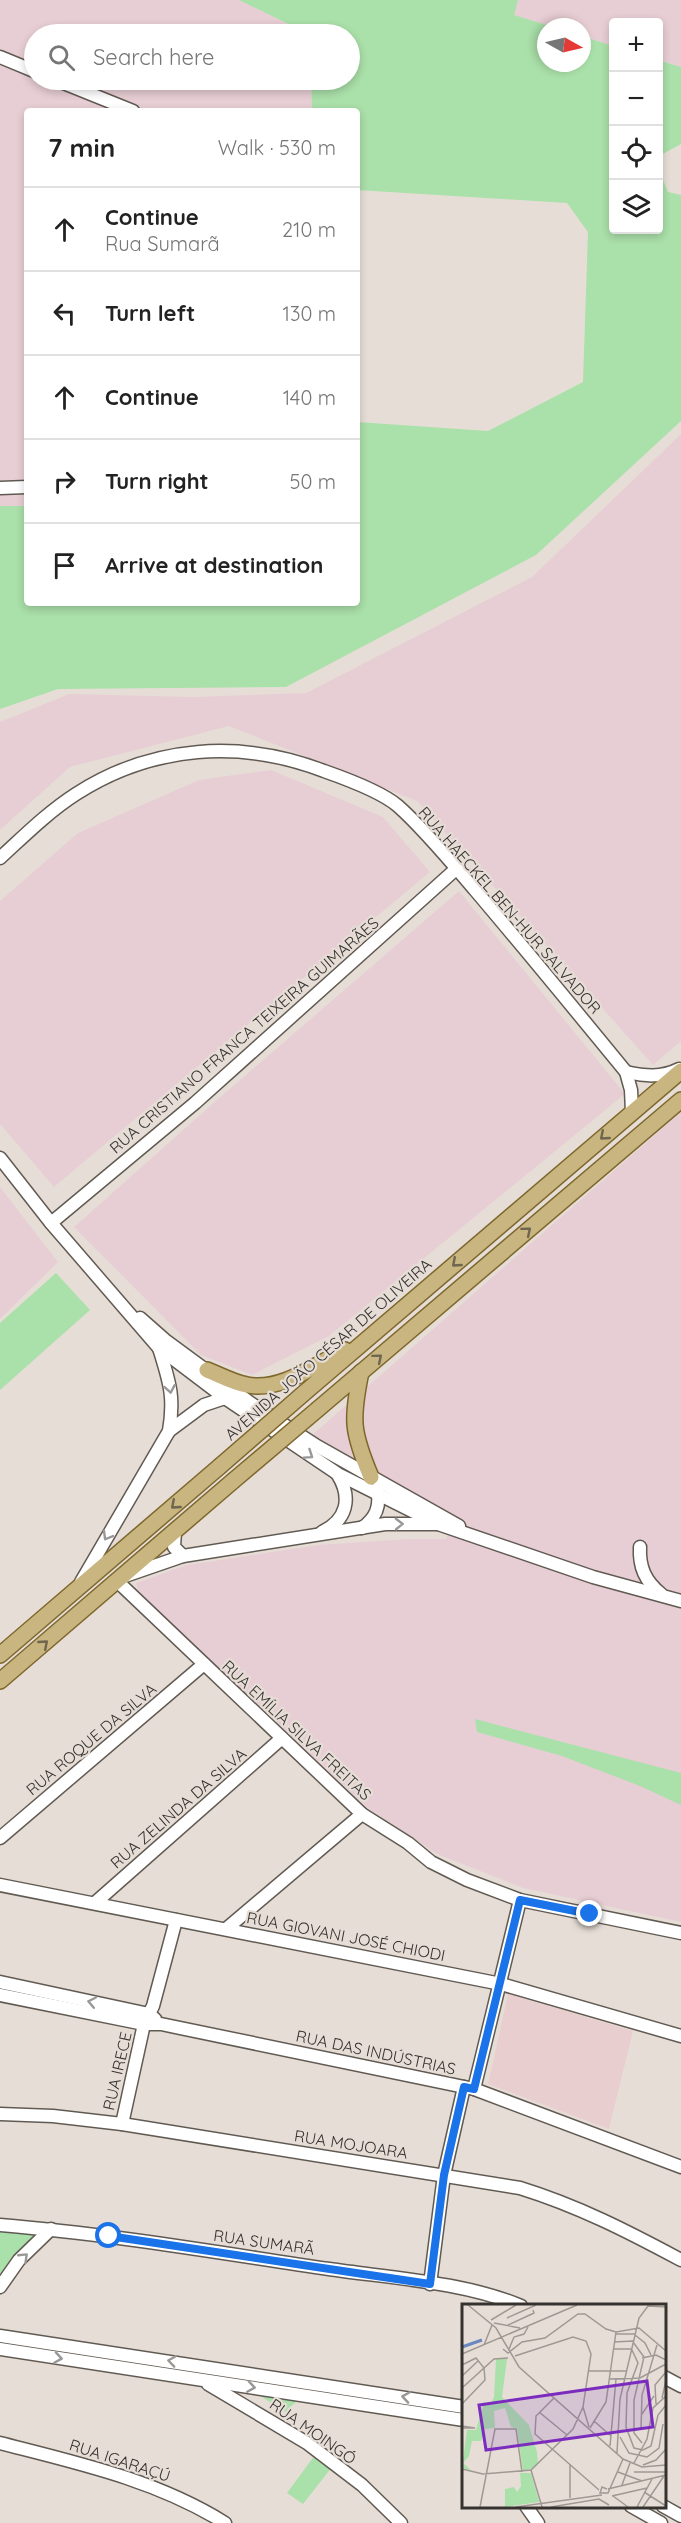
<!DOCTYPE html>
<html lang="en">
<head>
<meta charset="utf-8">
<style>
  :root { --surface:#fff; --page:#f6f6f6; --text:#222; --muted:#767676; --line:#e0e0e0 }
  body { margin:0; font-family:Quicksand,sans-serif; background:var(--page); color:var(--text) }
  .controls { position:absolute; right:18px; top:18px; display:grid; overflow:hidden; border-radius:6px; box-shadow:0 3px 9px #0003 }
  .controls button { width:54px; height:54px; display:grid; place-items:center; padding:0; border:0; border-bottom:2px solid var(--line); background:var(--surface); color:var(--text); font:30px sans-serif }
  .compass { position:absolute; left:537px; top:18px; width:54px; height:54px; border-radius:50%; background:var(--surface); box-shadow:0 3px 9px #0003; rotate:98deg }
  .stop { position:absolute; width:18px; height:18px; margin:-14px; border:4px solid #1a73e8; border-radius:50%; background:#fff }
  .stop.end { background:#1a73e8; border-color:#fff; box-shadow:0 2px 6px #0008 }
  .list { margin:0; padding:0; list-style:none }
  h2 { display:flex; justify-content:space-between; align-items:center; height:78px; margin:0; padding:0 24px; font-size:26px }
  h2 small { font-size:20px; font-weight:400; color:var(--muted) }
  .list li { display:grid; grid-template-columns:39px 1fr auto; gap:18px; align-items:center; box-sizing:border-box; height:84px; padding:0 24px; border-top:2px solid var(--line) }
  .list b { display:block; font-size:22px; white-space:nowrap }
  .list p { margin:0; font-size:20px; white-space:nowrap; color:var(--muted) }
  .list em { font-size:20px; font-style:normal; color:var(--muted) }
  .icon { flex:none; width:33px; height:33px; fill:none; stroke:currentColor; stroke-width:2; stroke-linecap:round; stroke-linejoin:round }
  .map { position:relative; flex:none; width:681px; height:2523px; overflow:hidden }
  .search { position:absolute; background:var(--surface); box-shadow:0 3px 9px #0003; left:24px; top:24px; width:336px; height:66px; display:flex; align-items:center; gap:15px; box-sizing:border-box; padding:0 21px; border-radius:33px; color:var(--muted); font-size:22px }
  .panel { position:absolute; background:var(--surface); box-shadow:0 3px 9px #0003; left:24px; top:108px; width:336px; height:498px; border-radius:6px }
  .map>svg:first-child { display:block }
</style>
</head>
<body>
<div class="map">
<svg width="681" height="2523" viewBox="0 0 681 2523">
  <rect width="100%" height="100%" fill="#e6ded6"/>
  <!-- industrial -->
  <g fill="#e7ced4">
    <path d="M0 0H239L309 34H34V80H311L312 111H27V506H0Z"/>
    <path d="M518 0H681V67L659 60 658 22H614L613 46 582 36V27H553L513 15Z"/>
    <path d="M681 434V1041L653 1065 417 801 229 726 70 767 0 830V722L69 694 193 697 306 693 532 577Z"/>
    <path d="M271 770 383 817 430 872 54 1187 0 1124V901L78 833 199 780Z"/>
    <path d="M459 891 625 1094 329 1336 252 1375 201 1355 74 1227 218 1099Z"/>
    <path d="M681 1112V1922L523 1888 437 1854 368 1808 139 1595 136 1583 187 1565 318 1545 409 1539H446L452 1523 311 1436Z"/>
    <path d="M0 1187 58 1262 0 1319Z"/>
  </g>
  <!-- education -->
  <path fill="#e9cecf" d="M508 1994 633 2031 609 2129 488 2084Z"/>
  <!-- green -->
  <g fill="#aae0a9">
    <path d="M239 0H518L514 15 553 27H546V63H582V36L613 46 614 230H658L659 170 668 192 681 195V421L536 555 286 687 58 689 0 709V506H27V603H357V422L488 431 583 382 588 232 567 203 357 190V111H312L311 80H350V34H309Z"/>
    <path d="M658 60 681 67V144L659 156Z"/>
    <path d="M56 1273 90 1310 0 1390V1323Z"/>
    <path d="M475 1719 681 1773V1805L640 1786 562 1756 477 1732Z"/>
    <path d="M0 2232 37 2235 8 2263 0 2274Z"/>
    <path d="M251 2390 301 2398 290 2407 289 2414Z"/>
    <path d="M315 2455 332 2467 303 2504 287 2493Z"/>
  </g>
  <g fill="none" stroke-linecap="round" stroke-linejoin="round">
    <defs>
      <g id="minor">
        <path d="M0 57 34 71"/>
        <path d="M56 80 133 111"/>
        <path d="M0 488 27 487"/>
        <path d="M0 858C24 836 48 812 76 794 152 745 241 739 324 771 344 778 383 793 398 806 424 829 452 863 475 890 526 950 576 1011 626 1072L631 1090 632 1112"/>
        <path d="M626 1072C645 1076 661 1078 679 1069"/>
        <path d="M0 1158 51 1223 159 1348 225 1398 338 1474 438 1524"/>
        <path d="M51 1223 195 1103 456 869"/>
        <path d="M140 1318 165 1340 252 1404 317 1446 459 1526"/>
        <path d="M169 1431 204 1405 225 1398 229 1400"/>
        <path d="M362 1528C376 1518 381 1506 377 1489"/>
        <path d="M175 1531 174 1547 183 1556"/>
        <path d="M322 1532C347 1520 352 1498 338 1475"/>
        <path d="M640 1547C639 1567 645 1581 661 1594"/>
        <path d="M125 1576 183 1556 385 1524H438L593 1577 681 1601"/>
        <path d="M117 1581 362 1814 408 1843 431 1862 467 1880 520 1900 681 1933"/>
        <path d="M81 1582 169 1431C175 1396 169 1381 159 1348"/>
        <path d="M0 1838 204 1664"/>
        <path d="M0 1885 501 1984 681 2036"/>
        <path d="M96 1902 282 1738"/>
        <path d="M226 1929 362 1814"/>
        <path d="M0 1982 149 2014 155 2019"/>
        <path d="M0 1995 144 2024H161L474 2089 681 2167"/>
        <path d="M474 2089 520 1900"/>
        <path d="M0 2114 53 2116 122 2124 520 2188C578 2206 627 2231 681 2260"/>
        <path d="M122 2124 144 2024 153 2006 176 1920"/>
        <path d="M0 2225C110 2234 220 2253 329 2269 391 2278 464 2282 521 2306"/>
        <path d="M430 2284 444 2175 464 2087"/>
        <path d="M0 2287 19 2260 51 2229"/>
        <path d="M0 2336 464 2407"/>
        <path d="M0 2349 464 2420"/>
        <path d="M664 2377 681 2386"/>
        <path d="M208 2384 307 2443 362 2485 401 2523"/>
        <path d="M0 2443C78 2463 156 2480 225 2523"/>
        <path d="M526 2506 538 2523"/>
        <path d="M631 2506 661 2523"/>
        <path d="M663 2506 681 2516"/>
      </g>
      <g id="major">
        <path d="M207 1370C220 1375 234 1383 247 1385 281 1392 316 1364 345 1350"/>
        <path d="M361 1372C351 1420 352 1432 371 1477"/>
        <path d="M303 1394 681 1071"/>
        <path d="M318 1409 681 1100"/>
        <path d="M0 1655 219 1467"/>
        <path d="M0 1681 233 1481"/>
      </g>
    </defs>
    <!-- minor casing -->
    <use href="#minor" stroke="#615a53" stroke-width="15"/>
    <!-- major casing -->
    <use href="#major" stroke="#7e672c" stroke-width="18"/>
    <!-- minor -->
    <use href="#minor" stroke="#fff" stroke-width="12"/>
    <!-- major -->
    <use href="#major" stroke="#c8b580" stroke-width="15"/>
    <defs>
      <g id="major-bridge">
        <path d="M219 1467 303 1394"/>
        <path d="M233 1481 318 1409"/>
      </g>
    </defs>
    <!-- major-bridge casing -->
    <use href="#major-bridge" stroke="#7e672c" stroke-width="18" stroke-linecap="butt"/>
    <!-- major-bridge -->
    <use href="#major-bridge" stroke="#c8b580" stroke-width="15"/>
  </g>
  <!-- one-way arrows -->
  <defs><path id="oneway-chevron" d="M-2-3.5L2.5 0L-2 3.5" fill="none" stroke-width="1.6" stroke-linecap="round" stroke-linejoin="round" transform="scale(1.5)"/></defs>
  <g stroke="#70664f">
    <use href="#oneway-chevron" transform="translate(604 1136) rotate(139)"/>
    <use href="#oneway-chevron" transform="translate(527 1231) rotate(-40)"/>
    <use href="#oneway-chevron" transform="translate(456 1263) rotate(139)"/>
    <use href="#oneway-chevron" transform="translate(378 1358) rotate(-40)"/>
    <use href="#oneway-chevron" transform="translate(175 1505) rotate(139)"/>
    <use href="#oneway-chevron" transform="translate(44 1644) rotate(-41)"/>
  </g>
  <g stroke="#9a9897">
    <use href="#oneway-chevron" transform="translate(170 1389) rotate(80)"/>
    <use href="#oneway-chevron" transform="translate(309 1455) rotate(34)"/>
    <use href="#oneway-chevron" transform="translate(399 1524) rotate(-1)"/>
    <use href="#oneway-chevron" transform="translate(107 1536) rotate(120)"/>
    <use href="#oneway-chevron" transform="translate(92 2002) rotate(-168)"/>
    <use href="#oneway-chevron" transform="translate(24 2257) rotate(-44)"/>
    <use href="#oneway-chevron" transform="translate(58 2358) rotate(9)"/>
    <use href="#oneway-chevron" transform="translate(172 2361) rotate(-172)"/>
    <use href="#oneway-chevron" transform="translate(251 2387) rotate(9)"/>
    <use href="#oneway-chevron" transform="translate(406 2397) rotate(-171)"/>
  </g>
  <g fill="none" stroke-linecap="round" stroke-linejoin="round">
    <!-- route -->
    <path stroke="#1a73e8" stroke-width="8" d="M109 2236 430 2284 444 2175 464 2087 474 2089 520 1900 590 1914"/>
  </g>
  <g text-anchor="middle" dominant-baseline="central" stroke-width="4.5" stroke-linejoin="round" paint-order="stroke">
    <!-- street labels -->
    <g font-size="16" fill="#36322f" stroke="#e6ded6">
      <text transform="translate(510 910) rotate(49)">RUA HAECKEL BEN-HUR SALVADOR</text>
      <text transform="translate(244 1035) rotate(-41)">RUA CRISTIANO FRANCA TEIXEIRA GUIMARÃES</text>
      <text transform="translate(328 1349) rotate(-41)">AVENIDA JOÃO CÉSAR DE OLIVEIRA</text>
      <text transform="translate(297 1730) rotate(43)">RUA EMÍLIA SILVA FREITAS</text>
      <text transform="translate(91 1739) rotate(-40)">RUA ROQUE DA SILVA</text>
      <text transform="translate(178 1808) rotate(-41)">RUA ZELINDA DA SILVA</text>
      <text transform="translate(346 1936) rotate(11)">RUA GIOVANI JOSÉ CHIODI</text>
      <text transform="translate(376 2052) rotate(12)">RUA DAS INDÚSTRIAS</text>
      <text transform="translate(117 2071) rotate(-77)">RUA IRECE</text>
      <text transform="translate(351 2144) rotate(9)">RUA MOJOARA</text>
      <text transform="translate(264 2242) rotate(8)">RUA SUMARÃ</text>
      <text transform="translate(313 2431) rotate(35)">RUA MOINGÓ</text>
      <text transform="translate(120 2460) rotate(18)">RUA IGARAÇÚ</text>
    </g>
  </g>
  <!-- overview -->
  <g transform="translate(462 2304)">
    <rect width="204" height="204" fill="#e6ded6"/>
    <path d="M34 55H45L40 93 67 121 75 148 76 159 71 164 61 167 55 125 49 123 43 104 32 107 33 124 23 125 19 137H10L7 152 1 159 9 166 0 164 5 126H14L22 98 28 101 32 93ZM58 169H69L77 198 43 203V185L52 183 55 188 59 182Z" fill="#aae0a9"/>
    <path fill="none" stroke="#6a87c1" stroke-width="3" d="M0 43 20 36"/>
    <path fill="none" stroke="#a09993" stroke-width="1.5" d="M6 1 34 24 57 63 161 155 180 163 204 161M45 14 74 1M29 16 54 1M32 19 58 24M46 21 72 9 71 6M154 28 177 24 204 47M153 30H173M173 31 183 39 189 51M152 38 171 37M171 38 182 53 172 96V129L180 139M22 41 30 21M41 45 46 49 60 38 83 34 116 10H123L144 25 154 28M47 45 52 33 62 30 66 23M151 45H170M170 46 176 59 165 89 164 123 172 144 181 146 189 142 196 111 204 101M0 50 115 1M53 52 111 33 124 37 129 50 121 103 127 123M180 54 194 51 204 56M0 61 14 54 22 64 23 76 0 100M126 67H165M0 72 16 57M147 75 178 74 204 60M0 84 32 55 46 54M92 94 74 112 73 130 137 186M200 94 204 76M194 100 193 81 204 68M77 108 105 131M180 110 192 92M132 117 149 132M0 122 13 124H0M128 124 144 98 154 28M179 125 180 91 195 41M158 133 167 149 185 153 197 144 201 120M148 142 154 75M155 149 158 95 177 14 186 2 204 3M172 159 185 135 191 104 204 92M108 160V194M181 161 194 156 204 145M0 165 21 170 69 166 111 125 121 103M69 166 80 203M156 168 180 177M172 168H204M160 181 168 159M145 185 140 183 138 189H146L161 155M146 185 204 171M182 188 204 202M150 192 185 184M151 192 166 203M18 203 33 125H54L60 168M54 203 140 191M89 203 137 195 147 201M175 203 190 175M181 203 202 172"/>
    <path fill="#7b2cbf" fill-opacity="0.15" stroke="#7b2cbf" stroke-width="3" d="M185 77 191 123 24 146 17 101Z"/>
    <rect width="204" height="204" fill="none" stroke="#36322f" stroke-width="3"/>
  </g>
</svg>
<div class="controls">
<button>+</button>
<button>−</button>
<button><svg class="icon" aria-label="locate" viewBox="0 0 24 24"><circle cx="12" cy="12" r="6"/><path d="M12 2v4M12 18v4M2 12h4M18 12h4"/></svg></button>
<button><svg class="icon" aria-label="layers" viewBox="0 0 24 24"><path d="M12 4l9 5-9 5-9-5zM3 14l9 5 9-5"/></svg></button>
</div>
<svg class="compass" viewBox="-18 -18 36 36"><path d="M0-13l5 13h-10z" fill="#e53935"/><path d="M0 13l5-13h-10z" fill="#767676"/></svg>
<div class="stop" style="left:109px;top:2236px"></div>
<div class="stop end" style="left:590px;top:1914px"></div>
<div class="search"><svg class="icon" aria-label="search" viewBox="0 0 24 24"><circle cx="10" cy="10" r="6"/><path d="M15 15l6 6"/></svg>Search here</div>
<section class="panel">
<h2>7 min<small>Walk · 530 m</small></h2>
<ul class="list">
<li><svg class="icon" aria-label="ahead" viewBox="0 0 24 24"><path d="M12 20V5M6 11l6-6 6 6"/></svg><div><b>Continue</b><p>Rua Sumarã</p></div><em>210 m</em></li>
<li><svg class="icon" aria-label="left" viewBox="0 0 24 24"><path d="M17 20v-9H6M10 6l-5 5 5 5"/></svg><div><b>Turn left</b></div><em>130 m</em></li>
<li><svg class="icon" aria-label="ahead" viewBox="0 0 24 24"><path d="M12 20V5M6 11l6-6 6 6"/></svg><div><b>Continue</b></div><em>140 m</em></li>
<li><svg class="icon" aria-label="right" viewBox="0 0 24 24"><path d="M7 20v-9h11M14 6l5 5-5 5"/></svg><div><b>Turn right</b></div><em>50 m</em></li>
<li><svg class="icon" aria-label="arrive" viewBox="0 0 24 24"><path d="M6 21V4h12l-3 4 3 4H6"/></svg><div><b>Arrive at destination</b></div></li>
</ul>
</section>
</div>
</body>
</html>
